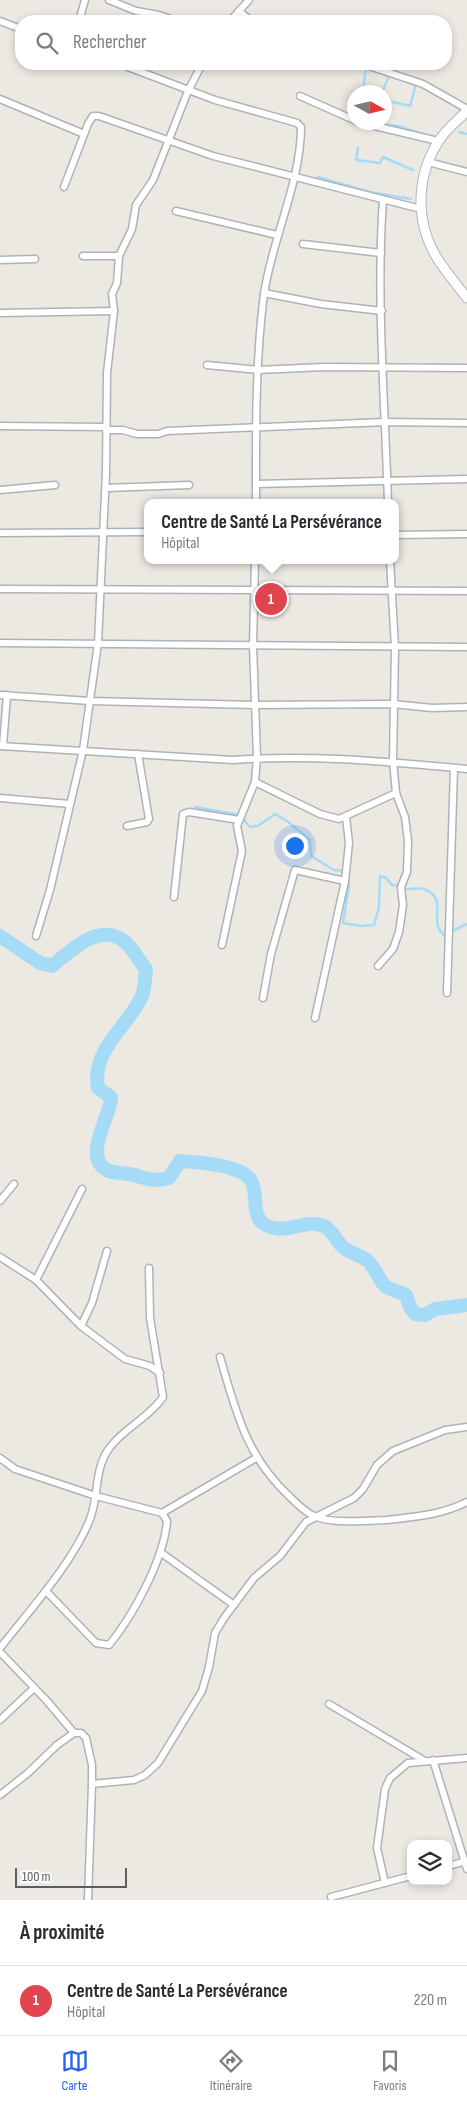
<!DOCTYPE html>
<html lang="fr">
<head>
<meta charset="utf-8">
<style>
  :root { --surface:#fff; --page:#f2f2f3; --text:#2b2b33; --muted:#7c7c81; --line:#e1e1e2; --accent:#2563eb }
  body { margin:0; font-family:"Sofia Sans Condensed",sans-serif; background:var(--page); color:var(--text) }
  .controls { position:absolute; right:15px; bottom:15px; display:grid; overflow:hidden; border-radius:10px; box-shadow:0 2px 8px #0003 }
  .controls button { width:45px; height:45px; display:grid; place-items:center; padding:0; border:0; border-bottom:1px solid var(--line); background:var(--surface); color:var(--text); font:25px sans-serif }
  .compass { position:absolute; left:347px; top:85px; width:45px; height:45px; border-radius:50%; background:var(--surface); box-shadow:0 2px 8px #0003; rotate:98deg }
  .scale { position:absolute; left:15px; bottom:12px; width:112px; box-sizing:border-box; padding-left:5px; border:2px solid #5a5e61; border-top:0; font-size:14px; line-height:18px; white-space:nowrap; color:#5a5e61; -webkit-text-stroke:4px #fff; paint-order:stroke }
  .you { position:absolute; left:294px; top:845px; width:18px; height:18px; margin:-12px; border:4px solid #fff; border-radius:50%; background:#1a73e8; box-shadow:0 0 0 8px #1a73e833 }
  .badge { display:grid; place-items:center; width:32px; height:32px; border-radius:50%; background:var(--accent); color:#fff; font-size:16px; font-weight:700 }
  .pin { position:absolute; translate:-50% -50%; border:2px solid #fff; box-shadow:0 1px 5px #0006 }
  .popup { position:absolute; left:144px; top:499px; width:255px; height:65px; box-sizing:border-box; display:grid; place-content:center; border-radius:10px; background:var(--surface); filter:drop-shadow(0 1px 4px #0005); font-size:16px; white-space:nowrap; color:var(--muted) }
  .popup b { font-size:19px; color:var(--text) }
  .popup::after { content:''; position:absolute; left:50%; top:100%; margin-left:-10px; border:10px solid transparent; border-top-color:var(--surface) }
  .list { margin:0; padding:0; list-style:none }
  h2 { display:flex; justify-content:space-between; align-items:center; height:65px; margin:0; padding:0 20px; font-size:21px }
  h2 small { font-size:16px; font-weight:400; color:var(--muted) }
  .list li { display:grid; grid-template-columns:32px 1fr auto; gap:15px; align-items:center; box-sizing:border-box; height:70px; padding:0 20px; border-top:1px solid var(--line) }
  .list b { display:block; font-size:19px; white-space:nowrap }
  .list p { margin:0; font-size:16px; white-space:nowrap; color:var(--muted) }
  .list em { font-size:16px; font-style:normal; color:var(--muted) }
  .icon { flex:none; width:28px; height:28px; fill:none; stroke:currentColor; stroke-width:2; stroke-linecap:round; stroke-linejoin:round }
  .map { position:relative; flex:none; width:467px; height:1900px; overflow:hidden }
  .search { position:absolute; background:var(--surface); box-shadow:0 2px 8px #0003; left:15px; right:15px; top:15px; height:55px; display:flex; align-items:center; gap:12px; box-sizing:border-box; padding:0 18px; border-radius:20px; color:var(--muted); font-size:19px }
  .sheet { height:135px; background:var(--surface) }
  nav { display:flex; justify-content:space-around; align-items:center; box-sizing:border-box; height:70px; border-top:1px solid var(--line); background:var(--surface); font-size:14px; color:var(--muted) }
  nav a { display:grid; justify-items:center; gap:2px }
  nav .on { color:var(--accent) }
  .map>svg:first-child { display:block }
</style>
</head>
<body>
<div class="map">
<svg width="467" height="1900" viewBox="0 0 467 1900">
  <rect width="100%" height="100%" fill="#ece8e2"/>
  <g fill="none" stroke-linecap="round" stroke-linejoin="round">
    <!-- stream -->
    <g stroke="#a6dbf7" stroke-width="2.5">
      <path d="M363 92 366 66"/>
      <path d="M382 92 389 76"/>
      <path d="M384 100 410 106 416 84"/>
      <path d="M375 123 398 126 432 137"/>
      <path d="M459 132 467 134"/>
      <path d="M358 148 356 160 380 163 383 157 413 170"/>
      <path d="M318 177 370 192 411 199"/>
      <path d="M195 807 240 815 250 827 258 826 275 814 287 821 310 840 311 856 334 870 345 871"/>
      <path d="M348 877 349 886 343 923 361 926 374 925 379 907 380 876 386 878 392 885H399L404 889C410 890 418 887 424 889 450 899 427 921 444 935L467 924"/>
    </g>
    <!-- river -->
    <path stroke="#a6dbf7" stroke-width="14" d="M0 936 40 963 52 966C71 951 98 922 124 941 131 946 140 962 146 969 145 977 145 989 142 996 128 1027 91 1049 98 1088L111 1097C112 1115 80 1158 109 1171 115 1173 123 1173 129 1174 146 1177 150 1183 169 1178L180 1161C197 1162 234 1165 247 1176 261 1187 249 1215 264 1224 284 1237 304 1218 324 1226 334 1231 336 1242 344 1248 351 1254 361 1255 368 1261 375 1267 378 1279 385 1286 391 1290 400 1292 406 1295L410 1307 415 1314 425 1315 435 1309 467 1305"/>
    <defs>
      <g id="minor">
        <path d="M109 0 136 11 159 15 176 21"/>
        <path d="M239 11 251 21"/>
        <path d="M0 21 21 29"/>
        <path d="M79 21 85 0"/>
        <path d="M230 21 249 0"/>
        <path d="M120 64 215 100 297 123 301 127C301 182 272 239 264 294 255 363 256 434 256 503"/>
        <path d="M363 64 423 84 467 109"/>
        <path d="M300 96 354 120"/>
        <path d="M0 99 84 134"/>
        <path d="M358 122 438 141"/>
        <path d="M428 162 467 172"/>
        <path d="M64 187 88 124 93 116H99L213 156 421 209"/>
        <path d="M383 200C376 300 385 402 388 503"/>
        <path d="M176 211 277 235"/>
        <path d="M303 244 381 253"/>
        <path d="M83 256H119"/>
        <path d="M0 260 35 259"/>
        <path d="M264 293 321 304 382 311"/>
        <path d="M0 313 114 311"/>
        <path d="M207 365 258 370 324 367 467 368"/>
        <path d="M0 426 106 427"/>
        <path d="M106 430H123L137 434H158L167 431 385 422 467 423"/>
        <path d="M256 484 467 479"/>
        <path d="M106 488 189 485"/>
        <path d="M0 490 55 485"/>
        <path d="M0 533 147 532"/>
        <path d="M395 535 467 534"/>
        <path d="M0 589 467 591"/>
        <path d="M0 643 467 647"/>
        <path d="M0 695 90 701 254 705 393 704 432 708 467 707"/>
        <path d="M0 746 233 760C311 754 390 762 467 769"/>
        <path d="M3 746 7 695"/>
        <path d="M255 782 320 814 339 819 396 793"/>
        <path d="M0 798 70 804"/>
        <path d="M127 826 147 822 149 819 138 754"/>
        <path d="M174 897 183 814 189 812 239 820"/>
        <path d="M36 936 50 890 83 750 98 643 106 473 107 373 114 311 112 294 117 283 119 256 132 229 136 205 153 180 188 91 202 64"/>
        <path d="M222 945 242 851 237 826 255 782 257 757 253 646 255 560"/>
        <path d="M378 966 393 949 399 932 403 905 401 887 407 872 408 841 405 817 396 793 393 761 395 648 390 560"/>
        <path d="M447 993 454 768"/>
        <path d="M263 998 271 954 295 870 345 881"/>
        <path d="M315 1018 345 881 349 843 346 817"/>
        <path d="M0 1201 14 1184"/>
        <path d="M0 1257 36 1280 81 1326 125 1359 150 1366 160 1373"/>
        <path d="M36 1280 82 1189"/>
        <path d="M81 1326 92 1303 107 1251"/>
        <path d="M220 1357C236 1412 246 1456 290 1497 297 1504 305 1512 314 1516 331 1524 367 1521 386 1520 413 1517 442 1515 467 1502"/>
        <path d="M0 1458 15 1469 96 1496 162 1513 167 1521C164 1559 133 1616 109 1645L96 1643 46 1591"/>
        <path d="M162 1513 256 1458"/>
        <path d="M160 1552 234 1605"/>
        <path d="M0 1648C29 1611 73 1563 90 1519 99 1496 94 1471 108 1450 122 1429 149 1418 163 1397L150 1318 149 1268"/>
        <path d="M0 1652 47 1701 74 1733"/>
        <path d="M329 1704 425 1761"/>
        <path d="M0 1720 34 1688"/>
        <path d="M433 1760 467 1869"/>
        <path d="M92 1784 134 1780 145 1775 158 1763 202 1691 209 1667 215 1633 224 1618 254 1578 280 1556 306 1522 354 1498 363 1489 377 1465 393 1451 445 1430 467 1427"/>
        <path d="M0 1795 28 1773 57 1745 74 1733H81L86 1738 92 1765V1784L88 1900"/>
        <path d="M448 1866 467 1861"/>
        <path d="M385 1883 377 1848 385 1789 390 1778 408 1763 467 1758"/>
        <path d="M331 1897 411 1876"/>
      </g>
      <path id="secondary" d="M467 111C457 121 445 130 438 142 416 177 415 222 437 258 446 272 457 285 467 298"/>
    </defs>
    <!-- minor casing -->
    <use href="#minor" stroke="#afb3b6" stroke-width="9"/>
    <!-- secondary casing -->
    <use href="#secondary" stroke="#b1b5b8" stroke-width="11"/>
    <!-- minor -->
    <use href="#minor" stroke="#fff" stroke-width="6"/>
    <!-- secondary -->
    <use href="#secondary" stroke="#fff" stroke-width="9"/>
  </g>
</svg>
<div class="controls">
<button><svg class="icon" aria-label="layers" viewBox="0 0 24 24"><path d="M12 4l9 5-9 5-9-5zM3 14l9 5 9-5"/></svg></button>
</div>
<svg class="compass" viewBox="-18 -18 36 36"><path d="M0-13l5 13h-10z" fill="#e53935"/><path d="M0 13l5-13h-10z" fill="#7c7c81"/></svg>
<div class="scale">100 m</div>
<div class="you"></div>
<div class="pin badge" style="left:271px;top:599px;background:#e0444e">1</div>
<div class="popup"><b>Centre de Santé La Persévérance</b>Hôpital</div>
<div class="search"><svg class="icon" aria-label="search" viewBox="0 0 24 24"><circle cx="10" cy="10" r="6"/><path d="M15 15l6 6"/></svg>Rechercher</div>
</div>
<section class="sheet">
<h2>À proximité<small></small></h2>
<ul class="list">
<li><span class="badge" style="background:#e0444e">1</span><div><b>Centre de Santé La Persévérance</b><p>Hôpital</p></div><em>220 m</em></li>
</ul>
</section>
<nav>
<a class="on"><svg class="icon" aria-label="map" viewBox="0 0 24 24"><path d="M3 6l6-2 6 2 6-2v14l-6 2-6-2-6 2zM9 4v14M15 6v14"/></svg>Carte</a>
<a><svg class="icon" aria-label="directions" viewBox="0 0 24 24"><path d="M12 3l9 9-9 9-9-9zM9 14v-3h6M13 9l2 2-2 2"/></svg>Itinéraire</a>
<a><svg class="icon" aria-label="saved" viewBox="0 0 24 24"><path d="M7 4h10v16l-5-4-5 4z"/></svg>Favoris</a>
</nav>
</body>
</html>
